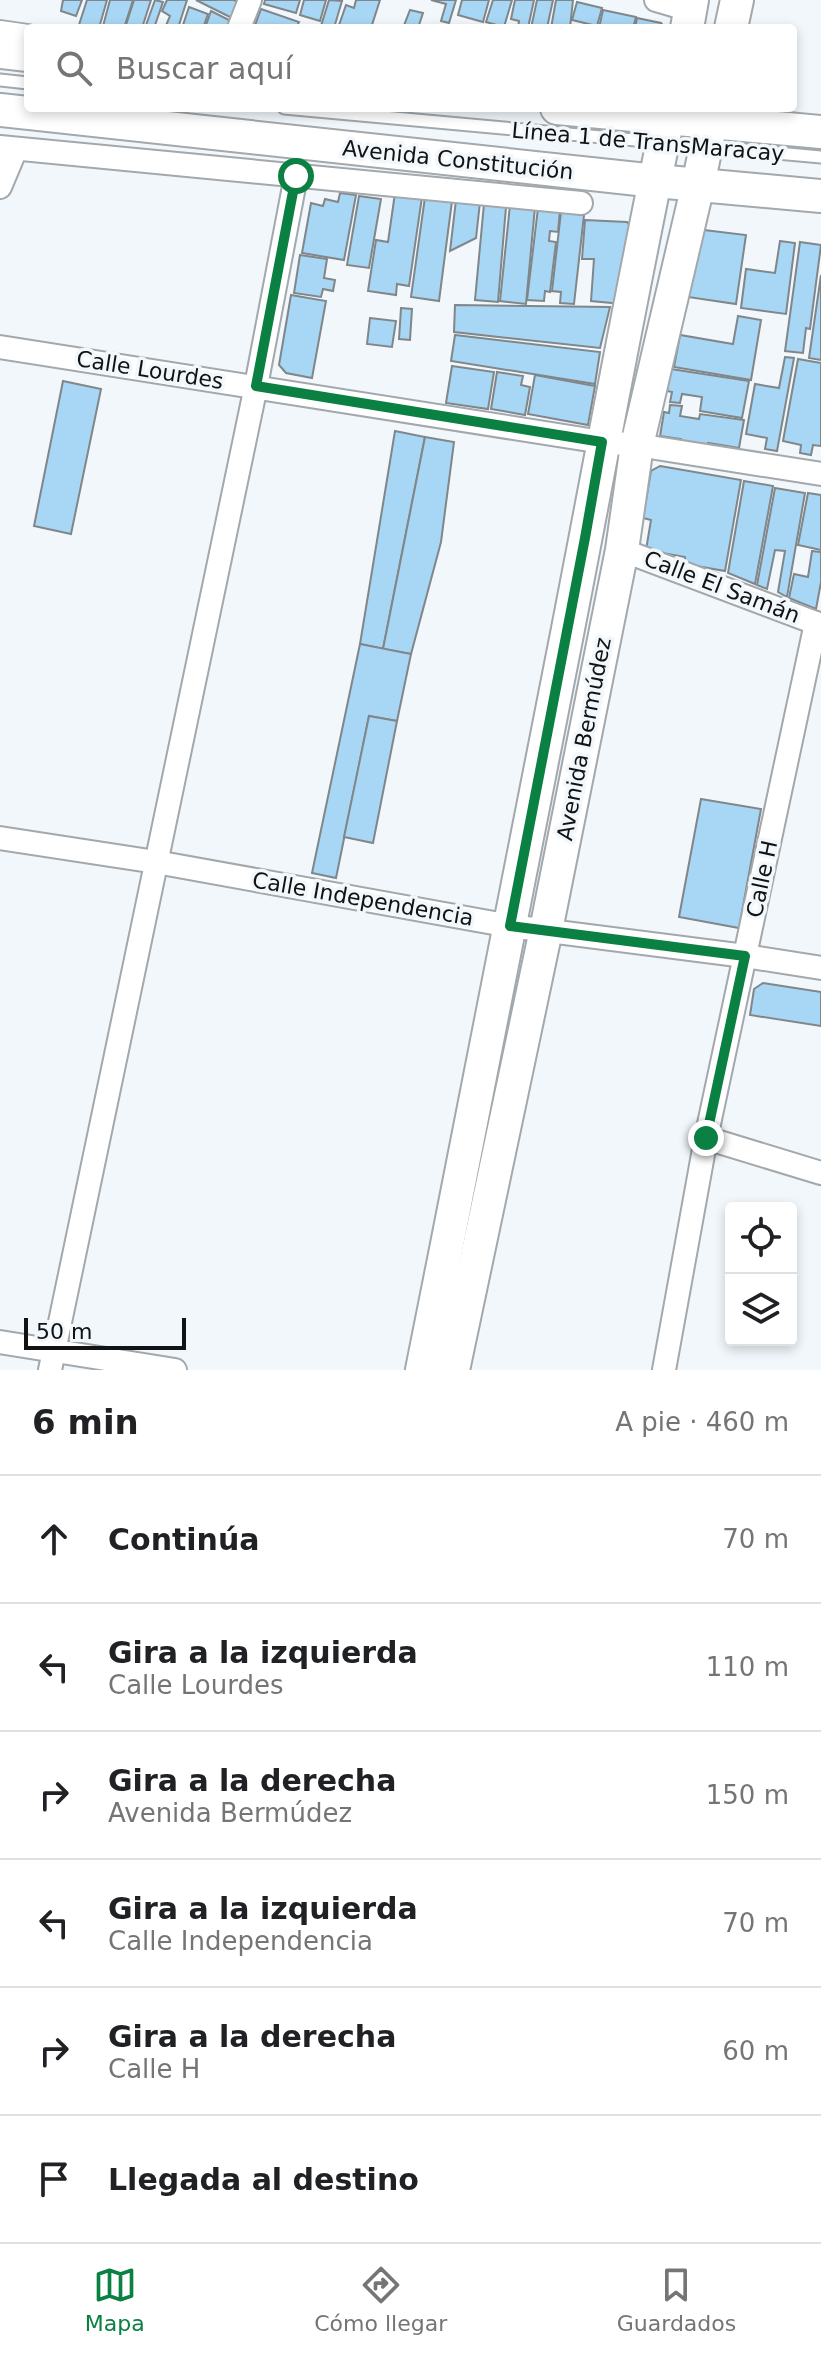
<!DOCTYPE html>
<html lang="es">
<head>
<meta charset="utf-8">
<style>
  :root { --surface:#fff; --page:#f6f6f6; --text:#202124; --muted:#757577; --line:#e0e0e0; --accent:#0b8043 }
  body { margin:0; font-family:"DejaVu Sans",sans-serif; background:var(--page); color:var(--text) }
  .controls { position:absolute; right:24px; bottom:24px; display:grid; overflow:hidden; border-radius:8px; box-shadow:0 4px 12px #0003 }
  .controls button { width:72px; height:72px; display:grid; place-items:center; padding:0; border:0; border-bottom:2px solid var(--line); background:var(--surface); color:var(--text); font:40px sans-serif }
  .scale { position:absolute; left:24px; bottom:20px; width:162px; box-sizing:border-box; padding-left:8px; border:4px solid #101213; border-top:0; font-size:22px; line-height:28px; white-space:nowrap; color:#101213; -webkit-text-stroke:6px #f1f7fb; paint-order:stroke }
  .stop { position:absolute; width:24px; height:24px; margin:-18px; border:6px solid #0b8043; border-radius:50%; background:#fff }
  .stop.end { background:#0b8043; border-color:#fff; box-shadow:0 2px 8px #0008 }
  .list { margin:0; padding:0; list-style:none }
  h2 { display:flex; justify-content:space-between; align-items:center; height:104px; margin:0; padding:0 32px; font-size:34px }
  h2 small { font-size:26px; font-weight:400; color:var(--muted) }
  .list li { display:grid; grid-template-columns:52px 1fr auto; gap:24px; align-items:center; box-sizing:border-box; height:128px; padding:0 32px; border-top:2px solid var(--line) }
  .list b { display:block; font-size:30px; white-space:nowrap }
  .list p { margin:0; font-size:26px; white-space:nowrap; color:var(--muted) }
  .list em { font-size:26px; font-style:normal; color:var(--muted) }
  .icon { flex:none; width:44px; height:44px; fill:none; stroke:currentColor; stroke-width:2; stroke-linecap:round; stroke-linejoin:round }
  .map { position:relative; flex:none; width:821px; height:1370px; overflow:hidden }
  .search { position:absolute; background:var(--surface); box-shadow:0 4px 12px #0003; left:24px; right:24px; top:24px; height:88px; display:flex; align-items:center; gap:20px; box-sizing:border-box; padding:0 28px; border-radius:8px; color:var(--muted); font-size:30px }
  .sheet { height:872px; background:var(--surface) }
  nav { display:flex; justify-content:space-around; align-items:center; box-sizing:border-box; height:112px; border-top:2px solid var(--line); background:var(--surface); font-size:22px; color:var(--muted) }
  nav a { display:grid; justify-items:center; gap:4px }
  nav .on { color:var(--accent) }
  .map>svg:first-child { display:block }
</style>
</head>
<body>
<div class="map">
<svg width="821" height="1370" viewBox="0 0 821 1370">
  <rect width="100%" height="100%" fill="#f1f7fb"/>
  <!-- building -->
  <g fill="#a7d7f4" stroke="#808689" stroke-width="2">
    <path d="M63 0H82L76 16 61 11Z"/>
    <path d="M87 0H107L99 28H78Z"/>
    <path d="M110 0H133L124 28 103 26Z"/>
    <path d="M134 0H151L142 28H125Z"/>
    <path d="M155 0 163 2 154 28H145Z"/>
    <path d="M167 0H187L178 28H165L170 16 162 11Z"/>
    <path d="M196 0H234L238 2 232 18Z"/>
    <path d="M265 0H300L296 13 264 4Z"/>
    <path d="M304 0H326L320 21 300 15Z"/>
    <path d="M329 0 342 1 334 28 321 26Z"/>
    <path d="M356 0H380L371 28H338L346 5 354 8Z"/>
    <path d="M431 0H456L449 23 441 21 446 4Z"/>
    <path d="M462 0H489L483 22 458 15Z"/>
    <path d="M493 0H512L504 27 486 22Z"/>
    <path d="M515 0H534L528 28H518L519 21 511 19Z"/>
    <path d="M537 0H553L547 28H531Z"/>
    <path d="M556 0H573L570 28H551Z"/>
    <path d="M577 2 602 8 597 26 572 20Z"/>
    <path d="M189 7 208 14 203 28H182Z"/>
    <path d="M261 9 299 22 296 28H254Z"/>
    <path d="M410 10 423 13 418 28H403Z"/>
    <path d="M603 10 636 17 633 28H599Z"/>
    <path d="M211 11 231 21 229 28H205Z"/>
    <path d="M637 18 661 23 665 28H635Z"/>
    <path d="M340 193 356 195 344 260 302 253 311 203 323 206 325 199 338 202Z"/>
    <path d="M395 193 422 197 409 286 397 284 396 295 368 291 376 240 388 242Z"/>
    <path d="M359 196 381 199 369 268 347 265Z"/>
    <path d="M425 197 452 201 439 301 411 297Z"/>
    <path d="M456 200 480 202 476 238 450 251Z"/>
    <path d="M484 204 506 207 498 302 475 300Z"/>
    <path d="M510 205 535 207 526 304 500 301Z"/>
    <path d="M538 208 560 210 558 232 550 231 549 241 556 242 550 292 545 291 544 301 527 300Z"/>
    <path d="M561 212 584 215 574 304 560 303 561 292 552 291Z"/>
    <path d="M585 220 627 222 635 232 622 304 591 301 594 259H582Z"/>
    <path d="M704 230 746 235 736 304 688 297 696 237Z"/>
    <path d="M780 241 795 243 786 314 741 308 746 269 775 273Z"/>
    <path d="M800 242 821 245 810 329 806 328 803 353 785 351Z"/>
    <path d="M300 255 327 259 324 278 335 280 333 291 323 289 321 297 294 293Z"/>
    <path d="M821 275V360L809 358Z"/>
    <path d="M291 295 326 301 312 378 286 373 279 365Z"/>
    <path d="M455 305 610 307 600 348 454 332Z"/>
    <path d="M401 308 412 309 410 340 399 339Z"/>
    <path d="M738 316 761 320 751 380 674 367 680 335 733 344Z"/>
    <path d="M370 318 396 321 392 347 367 344Z"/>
    <path d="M455 335 600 352 595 384 451 361Z"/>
    <path d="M785 357 794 358 777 451 765 449 767 438 746 434 755 384 779 388Z"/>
    <path d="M798 359 821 363V446L813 445 811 455 800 453 801 445 783 441Z"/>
    <path d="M452 366 494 372 488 409 446 403Z"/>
    <path d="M671 369 749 381 742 418 700 411 702 397 682 394 680 403 670 402 672 392 667 391Z"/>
    <path d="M497 372 523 376 521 385 530 387 525 415 491 409Z"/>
    <path d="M535 375 595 386 588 425 528 414Z"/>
    <path d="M63 381 101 389 71 534 34 526Z"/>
    <path d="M670 405 682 406 680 416 699 419 700 414 744 420 739 448 708 443 707 447 681 443V439L660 436 664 412 669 413Z"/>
    <path d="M395 431 425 437 383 649 360 644Z"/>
    <path d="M425 437 454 442 441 542 411 654 383 649Z"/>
    <path d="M660 466 741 480 725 571 685 564V557L646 550 651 520 643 518 651 471Z"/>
    <path d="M744 481 773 486 755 584 728 573Z"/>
    <path d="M775 488 805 493 787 597 778 592 785 551 775 550 767 589 757 585Z"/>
    <path d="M808 493 821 495V550L798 545Z"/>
    <path d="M812 551 821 552V582L816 609 789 598 794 574 808 577Z"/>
    <path d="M360 644 411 654 397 721 369 716 336 878 312 873Z"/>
    <path d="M369 716 397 721 373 843 344 837Z"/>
    <path d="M701 799 761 809 739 928 679 917Z"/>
    <path d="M763 983 821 992V1026L750 1015 754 989Z"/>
  </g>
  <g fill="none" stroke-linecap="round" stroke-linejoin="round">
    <defs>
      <g id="lane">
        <path d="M0 80 28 83"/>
        <path d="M284 108 821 157"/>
      </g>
      <g id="street">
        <path d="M656 0 690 10"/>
        <path d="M239 28 250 0"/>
        <path d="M0 32 28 36"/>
        <path d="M0 147 581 203"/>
        <path d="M0 187 16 149"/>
        <path d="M0 347 602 442 637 445 821 474"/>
        <path d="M622 550 821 625"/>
        <path d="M0 838 156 862 510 926 745 956 821 968"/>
        <path d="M706 1138 821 1173"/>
        <path d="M0 1342 175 1370"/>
        <path d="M50 1370 256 386 296 176"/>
        <path d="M664 1370 706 1138 816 623"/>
      </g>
      <g id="secondary">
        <path d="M687 28 692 0"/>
        <path d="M731 28 737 0"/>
        <path d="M0 52 28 55"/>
        <path d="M557 108 821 132"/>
        <path d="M0 110 656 181 821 196"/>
        <path d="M422 1370C471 1125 519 880 567 634 601 459 633 283 670 108"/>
        <path d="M453 1370 546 930 622 550 637 445 698 185 714 108"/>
      </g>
    </defs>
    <!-- lane casing -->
    <use href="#lane" stroke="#a2a8ac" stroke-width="15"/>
    <!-- street casing -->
    <use href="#street" stroke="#a2a8ac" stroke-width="26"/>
    <!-- secondary casing -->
    <use href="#secondary" stroke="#a2a8ac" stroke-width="36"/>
    <!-- lane -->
    <use href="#lane" stroke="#fff" stroke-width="11"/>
    <!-- street -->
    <use href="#street" stroke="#fff" stroke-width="22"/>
    <!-- secondary -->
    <use href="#secondary" stroke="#fff" stroke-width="32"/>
  </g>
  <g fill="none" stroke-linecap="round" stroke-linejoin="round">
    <!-- route -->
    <path stroke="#0b8043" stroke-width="10" d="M296 176 256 386 602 442 585 538 510 926 745 956 706 1138"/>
  </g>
  <g text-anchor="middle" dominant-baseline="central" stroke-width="7" stroke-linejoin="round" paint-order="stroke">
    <!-- street labels -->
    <g font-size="22" fill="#101213" stroke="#f1f7fb">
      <text transform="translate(648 142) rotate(5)">Línea 1 de TransMaracay</text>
      <text transform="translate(458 160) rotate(6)">Avenida Constitución</text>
      <text transform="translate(150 370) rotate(9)">Calle Lourdes</text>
      <text transform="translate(722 587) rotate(21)">Calle El Samán</text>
      <text transform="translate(584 739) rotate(-79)">Avenida Bermúdez</text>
      <text transform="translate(762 879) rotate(-78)">Calle H</text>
      <text transform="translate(363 899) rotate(10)">Calle Independencia</text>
    </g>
  </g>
</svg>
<div class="controls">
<button><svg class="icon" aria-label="locate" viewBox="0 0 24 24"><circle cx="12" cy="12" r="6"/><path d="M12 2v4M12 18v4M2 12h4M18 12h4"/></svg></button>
<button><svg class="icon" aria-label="layers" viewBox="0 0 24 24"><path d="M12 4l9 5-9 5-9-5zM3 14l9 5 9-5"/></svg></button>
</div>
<div class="scale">50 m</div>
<div class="stop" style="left:296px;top:176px"></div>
<div class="stop end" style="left:706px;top:1138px"></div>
<div class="search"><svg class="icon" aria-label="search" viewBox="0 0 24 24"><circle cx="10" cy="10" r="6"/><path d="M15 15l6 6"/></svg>Buscar aquí</div>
</div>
<section class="sheet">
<h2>6 min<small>A pie · 460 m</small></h2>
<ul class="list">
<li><svg class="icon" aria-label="ahead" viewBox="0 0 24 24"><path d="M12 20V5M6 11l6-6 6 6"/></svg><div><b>Continúa</b></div><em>70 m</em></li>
<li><svg class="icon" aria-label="left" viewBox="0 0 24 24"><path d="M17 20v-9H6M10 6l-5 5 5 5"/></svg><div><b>Gira a la izquierda</b><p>Calle Lourdes</p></div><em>110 m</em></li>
<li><svg class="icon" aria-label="right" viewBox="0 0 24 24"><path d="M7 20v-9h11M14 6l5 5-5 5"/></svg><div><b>Gira a la derecha</b><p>Avenida Bermúdez</p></div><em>150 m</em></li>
<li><svg class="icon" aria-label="left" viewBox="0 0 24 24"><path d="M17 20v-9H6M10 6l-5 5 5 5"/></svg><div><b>Gira a la izquierda</b><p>Calle Independencia</p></div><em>70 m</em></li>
<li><svg class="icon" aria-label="right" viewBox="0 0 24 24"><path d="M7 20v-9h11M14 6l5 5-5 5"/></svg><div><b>Gira a la derecha</b><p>Calle H</p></div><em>60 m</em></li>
<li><svg class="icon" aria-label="arrive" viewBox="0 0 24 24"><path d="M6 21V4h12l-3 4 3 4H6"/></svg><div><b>Llegada al destino</b></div></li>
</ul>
</section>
<nav>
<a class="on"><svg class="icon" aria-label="map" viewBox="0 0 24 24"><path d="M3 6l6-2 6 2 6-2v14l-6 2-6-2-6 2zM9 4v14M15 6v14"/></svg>Mapa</a>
<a><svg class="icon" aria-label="directions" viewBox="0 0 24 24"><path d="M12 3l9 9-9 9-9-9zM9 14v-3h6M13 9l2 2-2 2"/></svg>Cómo llegar</a>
<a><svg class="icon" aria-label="saved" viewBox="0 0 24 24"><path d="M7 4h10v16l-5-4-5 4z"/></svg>Guardados</a>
</nav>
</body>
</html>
